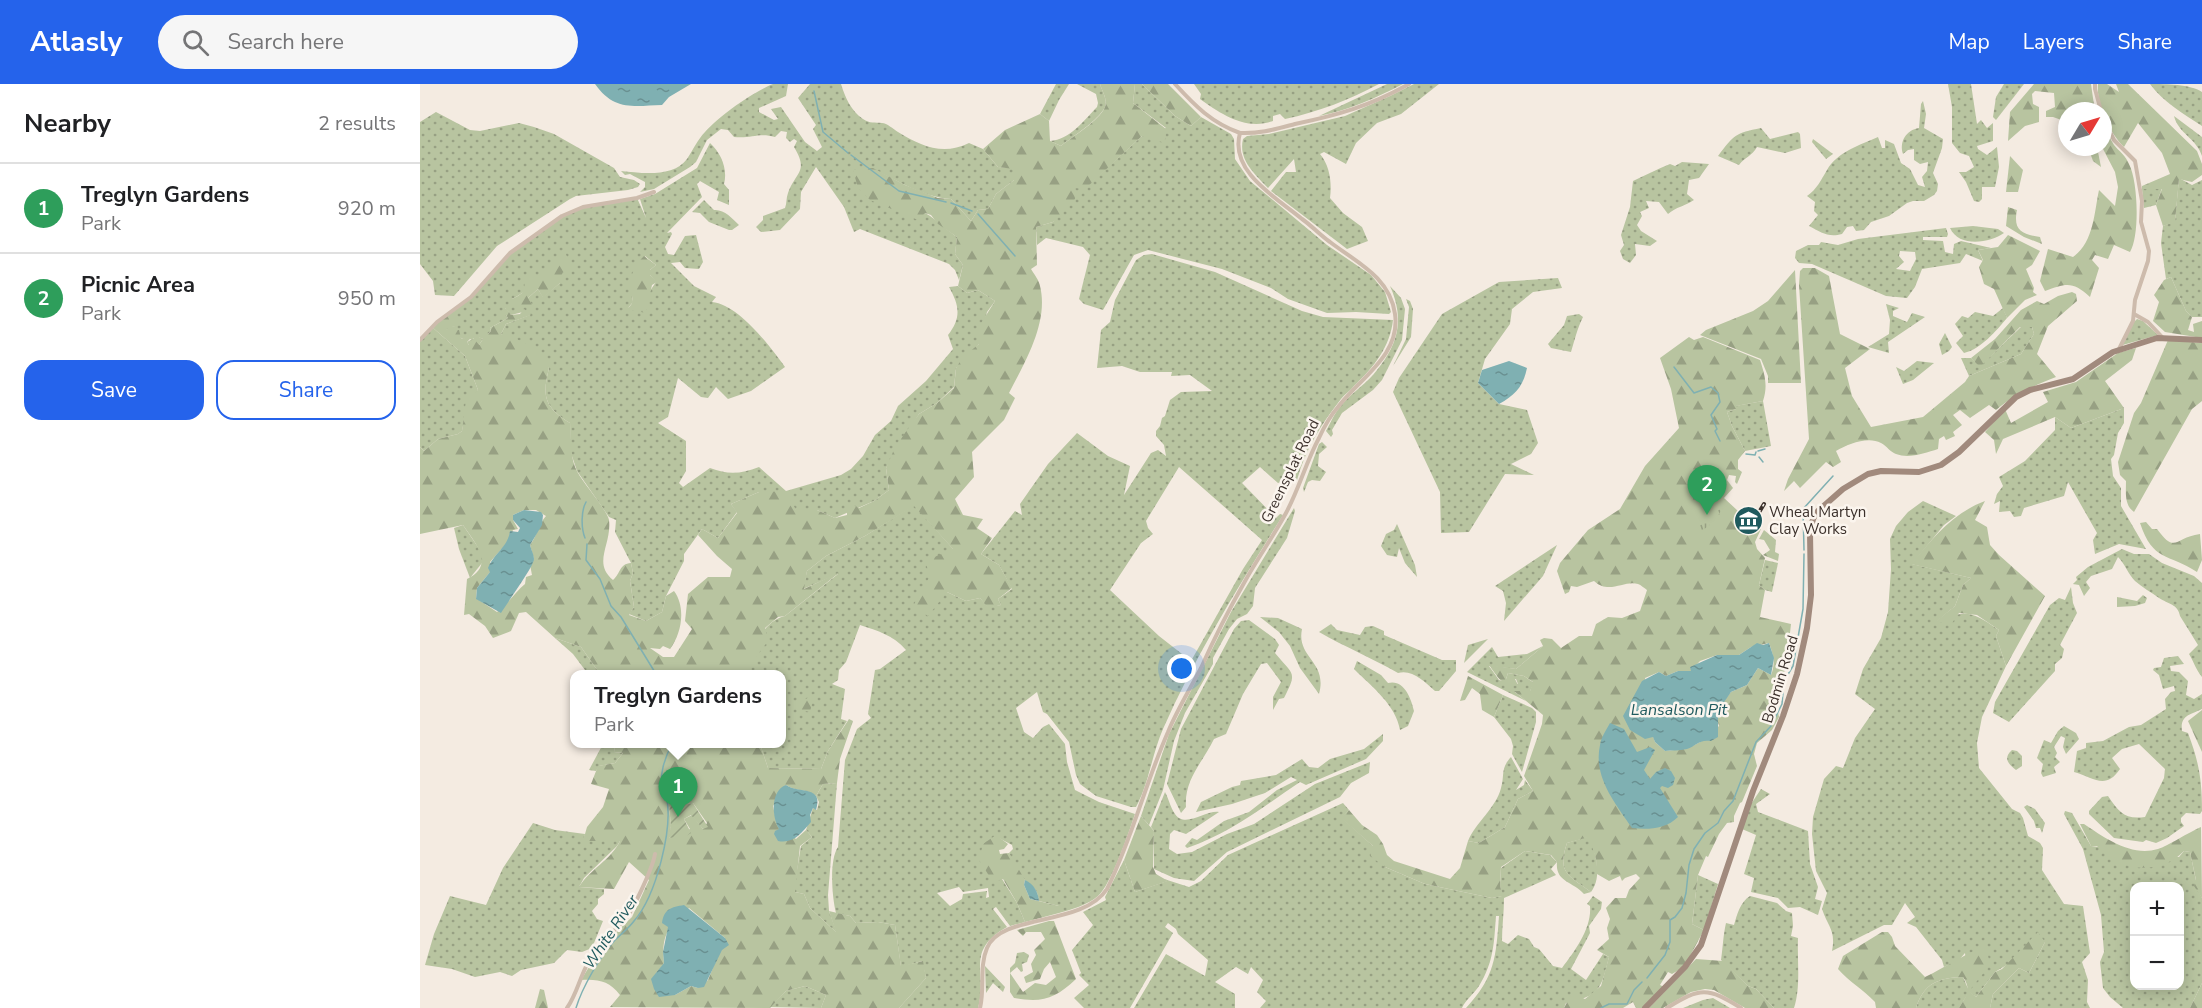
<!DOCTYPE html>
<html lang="en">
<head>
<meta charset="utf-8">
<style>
  :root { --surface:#fff; --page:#f6f6f6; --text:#202124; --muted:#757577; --line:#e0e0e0; --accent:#2563eb }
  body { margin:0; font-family:"Nunito Sans",sans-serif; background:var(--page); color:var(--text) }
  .controls { position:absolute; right:18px; bottom:18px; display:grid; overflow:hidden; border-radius:12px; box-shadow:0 3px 15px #0003 }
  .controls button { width:54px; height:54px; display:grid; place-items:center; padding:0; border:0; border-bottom:2px solid var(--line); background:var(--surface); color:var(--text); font:30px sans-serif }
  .compass { position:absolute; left:1638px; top:18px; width:54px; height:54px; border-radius:50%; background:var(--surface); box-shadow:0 3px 15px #0003; rotate:52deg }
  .you { position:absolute; left:762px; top:585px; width:21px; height:21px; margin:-15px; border:4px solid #fff; border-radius:50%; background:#1a73e8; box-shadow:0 0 0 9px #1a73e833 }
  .badge { display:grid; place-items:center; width:39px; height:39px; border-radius:50%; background:var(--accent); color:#fff; font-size:20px; font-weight:700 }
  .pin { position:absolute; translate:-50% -50px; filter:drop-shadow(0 2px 3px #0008) }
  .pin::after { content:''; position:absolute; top:32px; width:21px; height:18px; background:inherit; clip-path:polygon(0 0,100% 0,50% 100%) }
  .popup { position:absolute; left:150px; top:586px; width:216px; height:78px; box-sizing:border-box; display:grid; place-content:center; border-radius:12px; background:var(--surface); filter:drop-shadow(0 2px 4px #0005); font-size:20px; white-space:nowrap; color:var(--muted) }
  .popup b { font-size:22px; color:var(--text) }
  .popup::after { content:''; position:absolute; left:50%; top:100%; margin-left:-12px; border:12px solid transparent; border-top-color:var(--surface) }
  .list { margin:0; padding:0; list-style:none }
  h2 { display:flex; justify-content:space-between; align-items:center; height:78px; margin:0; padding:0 24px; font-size:26px }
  h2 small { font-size:20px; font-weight:400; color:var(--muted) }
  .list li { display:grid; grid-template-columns:39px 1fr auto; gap:18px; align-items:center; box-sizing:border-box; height:90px; padding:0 24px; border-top:2px solid var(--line) }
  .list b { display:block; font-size:22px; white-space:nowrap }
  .list p { margin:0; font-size:20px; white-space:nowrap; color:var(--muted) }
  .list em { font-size:20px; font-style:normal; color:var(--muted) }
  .actions { display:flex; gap:12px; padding:18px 24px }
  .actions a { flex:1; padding:14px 0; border:2px solid var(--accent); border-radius:18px; text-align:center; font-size:21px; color:var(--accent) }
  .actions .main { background:var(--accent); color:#fff }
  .icon { flex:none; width:33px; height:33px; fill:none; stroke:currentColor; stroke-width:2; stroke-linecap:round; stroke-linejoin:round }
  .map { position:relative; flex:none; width:1782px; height:924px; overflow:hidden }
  header { display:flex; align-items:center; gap:36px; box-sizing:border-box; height:84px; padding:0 30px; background:var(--accent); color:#fff }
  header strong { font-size:28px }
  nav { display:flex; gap:33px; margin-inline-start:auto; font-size:21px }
  .search { width:420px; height:54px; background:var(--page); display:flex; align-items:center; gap:15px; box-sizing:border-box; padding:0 21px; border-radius:33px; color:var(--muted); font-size:22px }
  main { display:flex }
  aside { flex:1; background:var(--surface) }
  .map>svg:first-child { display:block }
</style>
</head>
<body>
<header>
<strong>Atlasly</strong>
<div class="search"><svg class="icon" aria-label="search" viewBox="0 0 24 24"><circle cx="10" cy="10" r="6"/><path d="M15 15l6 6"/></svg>Search here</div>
<nav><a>Map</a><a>Layers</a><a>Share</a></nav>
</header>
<main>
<aside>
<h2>Nearby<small>2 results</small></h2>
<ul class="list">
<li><span class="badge" style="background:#2e9e5b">1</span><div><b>Treglyn Gardens</b><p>Park</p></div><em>920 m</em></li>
<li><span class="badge" style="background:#2e9e5b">2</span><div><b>Picnic Area</b><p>Park</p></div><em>950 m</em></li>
</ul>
<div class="actions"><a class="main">Save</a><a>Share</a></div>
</aside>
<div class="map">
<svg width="1782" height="924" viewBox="0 0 1782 924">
  <defs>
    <pattern id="grass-dots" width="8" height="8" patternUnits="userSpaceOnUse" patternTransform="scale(1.5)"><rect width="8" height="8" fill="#b8c4a0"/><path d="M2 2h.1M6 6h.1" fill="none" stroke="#97a083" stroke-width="1.8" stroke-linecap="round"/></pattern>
    <pattern id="forest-firs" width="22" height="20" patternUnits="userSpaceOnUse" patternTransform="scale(1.5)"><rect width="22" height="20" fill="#b8c4a0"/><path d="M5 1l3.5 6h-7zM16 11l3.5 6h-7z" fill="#97a083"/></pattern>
    <pattern id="park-tufts" width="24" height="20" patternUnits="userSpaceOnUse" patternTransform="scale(1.5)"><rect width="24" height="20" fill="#b8c4a0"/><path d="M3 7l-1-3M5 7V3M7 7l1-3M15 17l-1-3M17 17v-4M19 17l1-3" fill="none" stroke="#97a083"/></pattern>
    <pattern id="garden-furrows" width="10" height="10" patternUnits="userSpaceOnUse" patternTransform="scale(1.5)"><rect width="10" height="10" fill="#b8c4a0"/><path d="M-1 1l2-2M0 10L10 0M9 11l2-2" fill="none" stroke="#97a083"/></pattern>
    <pattern id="water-ripples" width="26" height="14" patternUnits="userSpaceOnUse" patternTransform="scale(1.5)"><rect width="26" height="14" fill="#7fb0b2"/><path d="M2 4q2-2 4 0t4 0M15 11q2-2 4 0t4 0" fill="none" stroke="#699091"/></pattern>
  </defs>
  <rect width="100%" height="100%" fill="#f4ebe1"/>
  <!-- grass -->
  <g fill="url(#grass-dots)" fill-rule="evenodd">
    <path d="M353 0H368L366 12 339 24V28L354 36 358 35 351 25 361 23 385 58 397 67 402 63 393 45 396 41 378 14 390 0H421C425 13 431 27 443 35 450 40 455 38 462 39 467 39 473 45 478 48 501 62 523 72 549 59L563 65 578 83 594 84V96L576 110 568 125 558 126 551 137 531 115C503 113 478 97 453 85L505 129C512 132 528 147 537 153L535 170 543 181 539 196 535 186 529 180 440 145 434 148 424 123 396 83 381 108 380 125 360 146 341 148 336 143 343 136V132L365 124C367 119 366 114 368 109 376 87 389 88 374 63L377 57 374 55 370 58 366 54 367 48 361 47 355 53C339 48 331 55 314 53L308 46 301 45 287 56 276 78 270 83 234 105 220 108 225 103V98L210 90 205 91 201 87C221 89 253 94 267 75 273 66 278 55 285 48 300 31 333 8 353 0Z"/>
    <path d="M636 0H649L639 16 629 37 620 30Z"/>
    <path d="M657 0H680C682 7 688 16 685 23 678 37 653 52 641 62L630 57C650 56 664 36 677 23L678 19 676 10Z"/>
    <path d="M715 0H722L755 32 771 42 781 33 811 50 814 55 815 75 830 97 907 161 951 191 965 208 971 228 969 230 936 228 907 229 868 215 851 204 802 185 728 166 714 171 683 226 664 220 659 215 670 171 663 163 626 154 617 161 616 143 633 138 653 104H665L722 52 746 44 713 19Z"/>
    <path d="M774 0H959C929 16 898 28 865 35L860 30 853 32V37C826 47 801 30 780 15L781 10Z"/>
    <path d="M967 0H983C956 14 929 26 899 32Z"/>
    <path d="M994 0H1019L981 30 957 39 936 59 926 80 904 68 900 70C910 82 912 99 910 114L923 129 942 143 948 157 927 165 851 107 866 88H876L874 75 848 104C835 90 818 76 823 55L827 52 849 50 925 32 970 12Z"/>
    <path d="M1528 0H1551L1557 40 1561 36 1567 44 1573 39V57L1557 62 1558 65 1567 71 1577 63 1579 83 1575 103H1562V115L1559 118 1554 117 1546 98 1539 88H1546L1554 83 1549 72 1540 69 1532 59V23Z"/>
    <path d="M1584 0H1604L1576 36 1573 33 1576 13Z"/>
    <path d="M1730 0C1746 0 1770 0 1782 8V42C1764 30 1743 18 1730 0Z"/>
    <path d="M1503 17 1506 30 1504 44 1523 55 1522 64 1513 89 1518 100 1517 107 1514 111 1504 117H1493L1487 119 1469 132 1451 138 1444 146 1436 147 1433 142 1427 143 1422 150C1408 154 1401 148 1389 142L1398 131 1394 127 1395 118 1387 112C1397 105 1401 96 1407 86 1417 68 1440 61 1458 53L1462 64H1465V56L1474 60 1481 79 1490 85 1498 101 1505 103 1502 93 1507 87 1508 78 1500 80 1494 76V65L1488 66 1483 70C1479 58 1486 46 1499 44L1501 20Z"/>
    <path d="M16 28 50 46 60 47 99 39 114 43 134 50 194 84 200 93 214 96 220 100 218 103 208 106 156 112 150 115 77 162 34 212 15 211 13 197 0 180V38Z"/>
    <path d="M1754 32 1782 53V72C1777 55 1758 49 1754 32Z"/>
    <path d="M1341 44 1350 55 1378 48 1380 50 1381 64 1365 69 1337 63C1332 72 1325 73 1319 81L1298 72C1314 51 1315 49 1341 44Z"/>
    <path d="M1393 55 1413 70 1406 75 1392 58Z"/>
    <path d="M290 59C301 69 308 85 304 100L309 106V121L297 116 299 108 280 97 277 100 282 113 247 149 251 148 252 150 245 163 248 170 254 171 265 152 276 151 283 178 279 185 265 184 260 178 251 179 247 175 274 202 296 213 292 218C318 220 350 262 365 283L331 307 308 315 296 303 288 314 281 313 258 294 248 333 238 339 266 357V387L259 399 263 403 290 384C308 391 321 390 339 383L366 407 421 391 431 385 443 372 455 351 471 337 478 322 506 297 533 265 528 251C542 233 539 221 529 203L538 202 547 209 558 206 575 217 567 228 559 260 536 284 534 303 517 319 499 330 466 384 469 406 454 417 415 434 397 426H376L339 408 311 420 317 428 298 454 282 445 264 470V477L246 512 242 528 226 537 209 530 214 523 210 497 213 489 211 479 195 448 196 436 189 433 157 387 151 369 150 339C124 323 122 312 129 284L81 250 86 240 110 231 103 228 91 231 85 224 86 231 88 234 70 244 71 247 68 250 59 253 63 255 59 261H49L47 258 54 254 43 255 26 245 25 243 35 242 27 230 51 213 90 169 142 132 163 123 217 114 226 134 220 115 235 110 277 84ZM225 172 236 181 230 186V191L236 198 217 226 208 224 213 218 212 212ZM120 195 140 199 123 213 118 205 108 214 92 215C103 210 110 202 120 195Z"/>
    <path d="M1262 78 1289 80 1279 94 1269 96 1267 110 1274 116C1265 122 1256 123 1248 130L1239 118 1226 117 1229 124 1220 128 1222 132 1217 141 1221 147 1237 157 1230 162 1215 160 1216 171 1210 179 1203 175 1200 167 1204 161 1201 151 1210 123 1213 97C1226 91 1237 85 1250 80L1255 82Z"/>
    <path d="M1759 94 1772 101 1782 96V233H1772L1766 227 1751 193 1746 195 1741 159 1743 142 1755 137Z"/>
    <path d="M1742 104 1736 121 1724 124 1722 105Z"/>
    <path d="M284 116 294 126C304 125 312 134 319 141L312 146H309L289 138 280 129 272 128Z"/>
    <path d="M1553 142 1578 145 1584 149C1570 159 1539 164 1530 144Z"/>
    <path d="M1526 144 1528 150 1527 153H1503V156L1523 157 1525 168 1533 170 1534 160 1541 157 1571 164 1558 166 1563 177 1546 170 1540 179 1502 185 1495 203 1487 214 1466 212 1392 180 1379 179 1375 174 1376 167 1388 161H1399L1401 158 1418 161 1438 155ZM1480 167 1495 168 1496 175 1490 187 1476 185 1484 178 1479 172Z"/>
    <path d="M732 170 795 188 882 227 903 233 973 236C970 263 954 283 934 302 930 307 925 310 921 315 902 339 885 366 877 396L873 394 858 399 840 383 822 399 856 434 860 430 863 431C820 500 776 570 743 645 732 670 729 699 716 723H711L676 712 660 700 656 691 649 658 627 630 623 628 617 608 596 624 604 648 613 654 623 643 629 640 645 660 647 678 655 706 679 718 715 730C709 748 691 801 678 812 667 821 653 825 639 829V822L619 817C617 804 614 804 605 796 598 791 593 777 589 769L593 765 592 761 575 752 582 795 597 819 605 838 590 842 576 823 573 825 587 843C544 867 568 889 558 924H479L506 894 502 877 481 883 475 841 458 838 436 839 430 832 416 829C412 813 409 776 418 763L425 676 437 645 451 634 448 630 455 586 460 585 486 566C473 551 458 547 440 541L426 578 419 586 418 596 412 600 425 605 421 635 427 637 408 667 401 685 348 684 340 660H362V590H323C332 570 341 537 365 532L418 490 383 505 387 487 406 472 445 452 494 421 534 466 527 508 546 517 560 514 568 523 581 521 578 515 592 505 579 481 561 470 595 427 602 431 600 420 628 380 657 349 688 372 710 382 704 411 731 369 738 366 746 372 744 361 736 352V347L740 342 742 334 745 332 750 316 761 308 792 307 770 291 751 292 752 288H720L702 282 677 284 681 246 690 238 695 216 716 176 724 171ZM759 383 842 456 823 485 771 577 739 552 690 506 721 459 733 450 728 444 726 437ZM539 803 543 808 568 804 569 813 566 814 567 807 543 810 542 815 530 822 517 809Z"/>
    <path d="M1138 194 1142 204 1113 208 1092 225 1090 240 1065 275 1058 299 1079 320 1107 326 1118 359 1111 370 1091 380 1114 391 1085 390 1049 448 1021 449 1020 408 973 308 979 294 1022 230 1079 198Z"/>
    <path d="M970 202 981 214 985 225 982 256 962 296 953 306 922 329 912 346 913 350 911 353 906 347C910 340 914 330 920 323 929 311 943 302 953 291 977 263 986 238 970 202Z"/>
    <path d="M986 215 990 217 993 225 991 253 973 282 986 255 989 223Z"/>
    <path d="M1466 220 1479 224 1473 227V232L1487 238 1492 229 1505 233 1468 258 1469 269 1448 263 1469 250 1470 236Z"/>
    <path d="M1583 224 1587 234C1576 247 1561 265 1544 269L1536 259 1543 252 1535 240 1542 232 1548 234 1555 228 1573 232Z"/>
    <path d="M1159 230 1163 233C1157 245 1155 255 1151 268L1131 264 1128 260 1144 241 1147 232Z"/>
    <path d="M1717 235 1723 237 1738 251 1699 262 1711 241Z"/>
    <path d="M12 243 45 272 58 306 44 336 42 347 38 350 18 355 4 367 0 363V256Z"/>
    <path d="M1601 243H1612L1614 250 1601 270 1549 292 1541 274H1551L1560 282Z"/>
    <path d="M1525 249 1532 263 1529 267 1522 271 1519 260Z"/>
    <path d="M1497 277 1514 279 1493 296 1483 300 1476 283 1484 287Z"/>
    <path d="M1343 317 1351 362 1325 367 1312 342 1307 328 1316 325 1315 322Z"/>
    <path d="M1704 324V339L1698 349 1694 371 1691 375 1693 392 1701 404V422L1726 465 1699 460 1675 470 1673 456 1677 449 1648 398 1644 412 1604 424 1601 432 1594 433 1590 427 1579 428 1580 417 1574 420 1577 410 1583 402 1579 393 1605 377 1635 346V333L1651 344Z"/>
    <path d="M902 358 907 363 899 370 898 382 906 388 900 397 892 396 888 398 884 408 883 404 899 360Z"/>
    <path d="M1503 417 1536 432 1524 441 1492 480 1551 494 1543 501 1535 522 1516 538C1547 525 1551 527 1579 546L1576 552 1586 582 1562 633 1557 659 1559 684 1592 725 1600 729 1603 734 1608 752 1620 759 1623 764 1622 786 1644 820 1663 822 1670 869 1662 878 1668 896 1667 918 1670 924H1570L1573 910 1599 884 1609 889 1625 858 1575 888 1556 913 1549 908 1539 924H1496C1504 899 1518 894 1543 893L1549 907 1545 869 1539 876 1524 883 1522 876 1496 843 1487 839 1495 833 1485 819 1472 841H1464L1412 867C1416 846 1408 843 1402 825L1407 809 1396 787 1392 750 1393 733 1404 695 1416 682 1423 684 1435 654 1455 625 1435 610 1443 585 1461 554 1468 528 1471 485 1470 455 1476 442 1488 428Z"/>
    <path d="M874 424 875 427 867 454 835 504 833 522 827 530 817 535 809 545 793 574V580L765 629 754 657 743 706 729 741 721 732 749 650 811 528Z"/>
    <path d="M977 440 995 481 997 493 985 479 979 464 977 473 967 471 961 462 966 450 974 446Z"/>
    <path d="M43 441 62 469V479L50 494 39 465 34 444Z"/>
    <path d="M1137 461 1123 492 1084 537 1086 519 1083 507 1075 502Z"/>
    <path d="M1702 465 1714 470H1729L1742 479 1774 492 1782 499V593C1776 586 1774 578 1769 570L1778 561 1760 532C1758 520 1748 520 1739 514 1732 509 1722 503 1715 497 1708 490 1705 480 1698 473L1692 485 1671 492 1666 498 1670 504 1664 512 1659 501 1653 500 1657 496 1656 493 1668 483Z"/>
    <path d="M1345 476 1358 479 1352 508 1345 506 1339 501Z"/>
    <path d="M1651 503 1653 519 1657 529 1640 561 1644 565 1642 574 1635 580V587L1589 638 1573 629 1575 618 1630 521 1639 514 1645 516Z"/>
    <path d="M1723 511 1727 514 1725 519 1715 522 1697 523V513L1717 517Z"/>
    <path d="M840 533 858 534 882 545C876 574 908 577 899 610L880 584 870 562 859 548Z"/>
    <path d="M829 536 855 555 859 561 855 569C873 591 878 587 864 614L859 615 853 626V613L861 598 847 579 841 580 823 610 806 650 794 655C783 678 764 695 766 723L761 729 747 700 761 645 814 545 821 537Z"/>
    <path d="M911 540 917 546 940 551 945 543 953 542 964 547V551L1022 576H1036V587L1019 607H1015C1004 597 992 585 978 589 952 574 925 563 899 548Z"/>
    <path d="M135 554 161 563 180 590H168L153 570Z"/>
    <path d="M1068 555 1044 579 1048 561Z"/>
    <path d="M1123 562 1096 585 1069 582 1079 596 1098 600 1096 595H1086L1088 589 1104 592 1114 599 1110 607 1095 608 1106 617 1047 588 1072 563 1078 573 1107 570Z"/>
    <path d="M1758 572 1764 580 1750 582 1751 587 1759 588 1768 597 1766 611 1774 615 1782 610V625C1770 631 1760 631 1762 647L1768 649C1779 678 1782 696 1782 727L1780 730 1766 729 1761 734V738L1764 742 1747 754 1736 759 1726 756 1723 758 1694 754 1669 730V727L1682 713 1688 712C1699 728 1705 736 1725 733L1744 694 1745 685 1719 660 1702 665 1692 674 1700 685C1686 706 1674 694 1654 688L1657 667 1666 664V659L1683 657 1709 643 1721 641 1746 625 1745 615 1751 608 1755 607 1754 602 1743 605 1739 591 1733 586 1734 584 1741 583 1744 574Z"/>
    <path d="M937 577 961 591 968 599C984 595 991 614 994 627L988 642 980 646C976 621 952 603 934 585Z"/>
    <path d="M1083 611 1112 624 1116 628V638L1102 688 1092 670 1093 662 1091 655 1074 633Z"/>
    <path d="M1644 642 1656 649 1659 655 1646 670 1643 663 1645 654 1641 652 1634 663 1637 669 1635 673 1640 678 1634 683 1636 689 1623 693 1621 689 1623 680 1617 674 1624 656 1631 659 1638 647Z"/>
    <path d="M963 650V657L946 675 886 701 880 698C843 723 809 750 767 764L765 762 772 754 777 756 804 737 829 728 857 706 877 696 871 693 845 709 812 720 776 728 781 718 812 703 820 701 821 697 856 691 882 675 889 683 898 684 910 675 944 665Z"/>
    <path d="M183 660H195L194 668 203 669 195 679 179 682 176 687 169 686Z"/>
    <path d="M1592 666 1597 667 1602 672V682L1596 686C1588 680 1583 674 1592 666Z"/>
    <path d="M1091 673 1103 695 1096 706 1104 701 1105 696 1113 707 1098 715 1085 743 1059 759 1048 757C1056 738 1076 724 1081 704 1085 691 1080 685 1091 673Z"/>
    <path d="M950 678 949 689 931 699 920 713 807 768 774 797 754 794 734 785V747L731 743 745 708C749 715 750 723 755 730 765 745 785 726 799 728L766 750 754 746 750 750 749 765 757 770 772 768 807 750 834 740 895 700Z"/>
    <path d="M417 699 408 811 409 827 417 849 390 824 384 810 375 808 374 804 381 762 392 753 386 746 393 724 397 726 399 718 396 712 403 700Z"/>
    <path d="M1341 705 1350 710 1336 720 1338 728 1388 747 1390 780 1398 803 1395 815 1402 817 1398 831 1380 823 1368 824 1358 814 1331 808 1334 794 1324 790 1336 751 1322 745 1329 723Z"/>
    <path d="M923 719 929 726 922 734 953 762 965 783 1005 800 1072 814 1082 812 1080 802 1081 784 1105 767 1130 771 1137 778 1131 785 1136 791 1084 814C1084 829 1082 842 1082 857L1088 860 1098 851 1109 855 1114 863 1119 865 1133 882 1142 884C1155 867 1172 844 1170 822L1167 820 1173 812 1182 818 1181 825 1169 842 1170 849 1151 885 1166 896 1183 870 1189 873C1181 905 1180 912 1146 919L1144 924H1046C1075 893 1076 873 1079 832H1076C1074 858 1074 878 1059 902 1054 910 1046 915 1042 924H840L846 917 837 908 843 896 831 883 828 890 816 883 795 898 815 910V924H714L746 870 785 892 788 876 758 850 756 845 748 839 745 843 753 849 710 924H664L654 914 669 901 659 891 661 889 652 866 673 841 663 828 686 816 685 813 704 776 715 808 747 797 744 795 769 803 781 797 808 771Z"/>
    <path d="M1607 721 1615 725 1625 739 1622 749 1620 744H1616L1614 737 1604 723Z"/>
    <path d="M1645 727 1652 729 1671 762 1759 773 1764 767 1770 768 1778 806 1782 814V899L1770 924H1703L1690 913 1683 904 1680 878 1684 868 1681 831 1663 765 1644 730ZM1714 802H1760V902H1714Z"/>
    <path d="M113 739 135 746 165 750 164 756 200 757 197 762 164 794 159 803 184 805V810L178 815V820L172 827 177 835 183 837 172 864 162 868 147 866 134 879 101 886 92 892 80 888 55 893 32 885 5 881 14 850 30 812 66 821 83 784Z"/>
    <path d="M1170 752C1175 770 1183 792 1171 808 1148 791 1137 789 1147 759Z"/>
    <path d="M1278 791 1298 800 1284 846 1272 840Z"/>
    <path d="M1330 812 1357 819 1366 827 1372 829 1373 842 1371 852 1378 854C1377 877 1381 902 1374 924H1354L1336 905 1328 902 1301 876C1303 863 1303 852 1306 839L1314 841C1317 831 1320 818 1330 812Z"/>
    <path d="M604 868 609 871 607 878 602 880 603 887 601 888 597 883 590 889V884L595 879 597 869Z"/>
    <path d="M565 882 585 903 583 908 573 899 566 909Z"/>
    <path d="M385 902 406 911 401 924 350 923 366 907Z"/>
    <path d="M1293 914 1310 924H1263L1283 916Z"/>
  </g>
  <!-- forest -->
  <g fill="url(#forest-firs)" fill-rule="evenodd">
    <path d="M680 0H715L713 19 746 45 745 59 722 52 665 105 654 104 655 115 633 138 616 143 617 181 611 185C614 190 619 196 620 202 629 238 605 278 589 309L595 314 584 336 552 368 554 393 535 415 543 431 563 435 557 444 572 454 561 470 579 481 592 504 578 515 581 521 568 524 560 514 546 517 527 508 508 532 493 522 510 492 505 477 533 465 494 422 445 452 406 472 387 487 384 505 420 488 365 532 358 533 345 544 348 557 323 590H180L161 563 135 554 106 528 99 529 91 547 73 554 65 542 49 530 44 531 47 495C76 481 55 459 43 441L0 450V363L4 367 18 355 38 350 42 347 46 316 58 306 45 272 12 243 27 230 38 237 35 242 26 245 39 246 41 254 43 255 51 251 54 253 52 256 50 255 47 258 49 261 55 256 59 261 63 255 58 253 62 248 68 250 71 247 70 244 88 234 86 231 83 233 82 227 86 224 91 231 100 230 104 225 111 231 86 240 81 250C104 257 117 262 129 284 122 312 124 323 150 339 152 356 149 374 158 389 164 400 187 426 189 436 192 460 172 479 193 496 201 489 199 480 211 479L213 489 210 497 214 523 209 531 226 537 242 528 246 512 254 507C266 523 262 549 250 565L243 562 240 565 230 564 243 573H254L272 545 265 537 268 510 288 493H310L312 485 297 472 278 451 282 445 298 454 317 429 311 420 339 408 366 407 376 426H397L415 434 427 431V418L439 424 454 417 469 406 466 384 476 361 499 330 517 319 534 304 536 284 543 273 559 260 555 249 575 217 558 206 547 209 538 202 543 181 535 170 537 153 518 140 511 131 505 129 498 136 450 116 438 104 433 86 453 84 485 101 518 114 531 115 551 137 558 126 568 125 576 110 594 96V85L578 83 563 65 585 46 620 30 629 37 630 57 641 62C653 52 679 37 685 23 688 16 682 7 680 0ZM104 426H116L126 432C119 439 117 452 110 461L114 475 110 481 112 491 106 493 105 500C96 507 88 520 77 528L56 514 57 504 70 488V478L86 460 93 446 98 445 93 436V431Z"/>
    <path d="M722 0H748L781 33 771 42 755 32Z"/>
    <path d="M1614 0H1671L1674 21 1671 27H1647V38L1633 33H1626V27L1635 23 1634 9 1615 7 1612 10 1613 20 1619 23V38L1605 42 1588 57 1590 28Z"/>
    <path d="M1678 0H1687L1699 8 1696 0H1708L1777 67 1782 80V91L1772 98 1759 95 1755 138 1743 142 1736 121 1742 105H1722V102L1750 90 1742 69 1718 39 1704 63C1690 49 1676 21 1678 0Z"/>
    <path d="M1683 40C1687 47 1690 55 1694 61 1699 67 1706 72 1709 80 1718 97 1720 152 1710 168L1694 161 1688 175 1675 171 1672 176 1679 184 1670 213C1653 197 1646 199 1625 207L1620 197 1628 165 1653 173C1674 158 1674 129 1679 106L1695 122 1698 103 1695 88 1682 63Z"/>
    <path d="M1668 63H1677L1681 83 1673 77Z"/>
    <path d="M1590 72 1603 86 1598 108H1586Z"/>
    <path d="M1588 123 1597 126C1593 146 1601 150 1620 153L1622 160 1604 153 1586 142Z"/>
    <path d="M1588 151 1620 167 1612 181 1606 185 1614 204 1613 208 1617 211 1605 216 1587 234 1574 205 1564 200 1559 183 1563 176 1558 166 1578 163Z"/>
    <path d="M138 168H145L152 184 142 189 140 199 123 214 118 205 108 214 113 222 108 225 104 221 98 227 92 215C102 210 106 208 104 196L114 191 120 195 135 180Z"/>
    <path d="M224 172 236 181 230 186V191L237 198 232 201 226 229 206 225C217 219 211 212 210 203 210 190 216 180 224 172Z"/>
    <path d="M1383 184H1395L1409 192 1420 250 1450 265 1425 284 1432 312 1451 343 1503 333 1545 298 1549 292 1601 270 1614 250 1612 243H1600L1560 283 1551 274 1575 255 1601 226 1617 217 1624 220 1638 212 1652 208 1656 210 1657 217 1628 242 1617 270 1636 293C1613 302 1595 310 1576 326L1569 321 1550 334 1540 326 1533 331 1542 341 1533 348 1535 352 1526 356 1524 352 1519 355 1518 365C1505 369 1489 375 1476 370 1470 368 1467 362 1461 359 1448 352 1428 360 1416 367L1421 378 1413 383 1406 378 1380 404 1374 397 1364 407 1368 395 1389 355 1379 201 1380 187Z"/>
    <path d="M1375 186 1381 299H1348V292L1341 275 1280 251 1286 246 1333 227 1348 217Z"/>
    <path d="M1751 193 1766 227 1772 233 1768 246 1774 248 1773 240 1782 237V254L1745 248 1733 237 1739 218 1734 211 1744 196Z"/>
    <path d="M1269 253 1274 256 1283 253 1340 276C1345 291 1348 302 1343 317L1316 322V325L1307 328 1312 342 1325 367 1318 376V385L1322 388 1317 400 1315 398 1316 392 1309 391 1307 396 1313 404 1304 414 1318 427 1341 445 1335 458 1337 465 1345 474 1339 501 1345 506 1340 533 1371 540 1366 584 1357 603 1355 613 1359 633 1352 646 1337 659 1334 670 1337 682 1322 718 1320 719 1314 732V738L1307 739 1299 750 1288 773 1286 772 1278 791 1272 840 1284 846 1264 883 1252 890 1248 888 1240 901 1244 903 1223 924H1216L1213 918 1203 924H1144L1152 909 1165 915 1181 902 1189 873 1177 866 1189 855 1187 844 1190 835 1186 824 1195 814H1206L1209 806 1220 794 1216 790 1205 794 1202 797 1200 792 1189 797 1177 790 1176 775 1169 753 1147 759C1137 789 1148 791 1171 808L1164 810C1152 797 1135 798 1137 778L1131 771 1105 767 1081 783 1080 802 1083 812 1072 814 1005 800 965 783 950 772 953 762 921 734 929 726 942 741 957 751 963 760 967 771 974 777 1030 795 1040 784 1048 757 1059 759 1085 743 1098 715 1113 707 1104 692 1122 640 1123 631 1094 607H1110L1113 598 1104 592 1088 589 1086 595H1095L1098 601C1083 604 1077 592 1069 581L1096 585 1123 562 1120 556 1124 554 1132 555 1141 564 1159 552H1172L1176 540 1188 533 1202 534 1220 527 1227 506C1224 504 1221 501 1218 500 1204 496 1189 511 1174 497L1157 503 1151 502 1149 508 1145 510 1137 487 1140 479 1168 446 1200 425 1225 382 1259 344 1251 305 1240 274ZM1349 559C1353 570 1356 579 1351 591L1338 584 1327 601 1311 608 1306 614 1298 627 1297 635 1299 642C1278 662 1273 664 1245 667L1235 658 1233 652 1225 594 1239 588 1246 592 1258 587H1271L1280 577 1297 571H1319L1331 563Z"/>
    <path d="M1748 256 1782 259V317L1772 325 1714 428C1704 421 1706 408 1706 397L1700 391 1698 378 1714 329 1721 319Z"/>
    <path d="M1716 264 1712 276 1685 297 1704 324 1651 344 1635 333 1583 355 1576 370 1574 356 1565 348 1585 325 1591 339 1628 318 1623 308 1656 298 1698 269Z"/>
    <path d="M1565 417 1555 436 1567 443 1570 461 1579 471 1625 512 1586 582 1576 552 1579 546 1557 531 1539 529 1532 539 1515 538 1535 522 1543 501 1551 494 1491 480C1513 454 1533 429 1565 417Z"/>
    <path d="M1726 438 1732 445H1737C1756 471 1755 453 1780 450L1782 476 1777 488C1748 469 1733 478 1720 439Z"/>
    <path d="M1344 446 1356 456 1355 468 1359 470 1358 477 1343 471 1350 466 1344 456 1339 455Z"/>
    <path d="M1048 592 1083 611 1074 633 1062 626 1060 610 1052 604 1045 616 1040 617Z"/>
    <path d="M394 610 390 628 371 624Z"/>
    <path d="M1782 626V668L1768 637Z"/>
    <path d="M429 635 433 637 420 675 417 699 403 700 396 712C386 704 376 708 366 701L353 722 357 740 376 755 386 746 392 753 380 762 375 808 384 810 390 824 416 848 409 827 430 832 436 839 458 838 475 841 481 882 503 877 506 894 479 924H401L406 911 385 902 366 907 350 924 190 923 200 911C189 897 179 895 161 896L182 862 212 833 229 796 209 778 194 805 159 803C169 786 191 776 200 757H163L167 743 183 723 189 705 171 700 178 682 195 679 203 669 194 668 195 660H340L348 684 401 685 408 667ZM248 712 262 713 267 720 273 719 287 739 283 745 272 731 264 735 270 745 249 754 251 742ZM269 824 305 854 288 896 278 904 271 902 255 911 239 887 244 879C241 850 249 842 269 824Z"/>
    <path d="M721 732 734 747 733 783 736 790 748 797 715 808 704 776Z"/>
    <path d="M1660 740H1664C1685 754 1711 773 1738 765 1748 762 1769 748 1781 743L1782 814 1774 802 1776 796 1770 768 1764 767C1740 792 1699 788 1677 762H1671Z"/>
    <path d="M576 751 588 760 584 765 579 766 580 770 589 769 605 796 604 801 610 815 639 822V829L605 838 597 819 583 795 573 798 559 776 563 760Z"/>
    <path d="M629 837H634L656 895C635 915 622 919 594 914L590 908V889L603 908 615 899 626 901 636 893 630 878 624 885 620 895 606 899 604 893 613 888 611 880 616 871 614 866 625 855 621 848H606L603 852 597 846Z"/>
    <path d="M1462 848H1468L1472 853 1475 862 1505 893C1526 883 1544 870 1566 862L1570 881 1549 907 1556 913 1575 888 1582 885 1618 848 1625 858 1609 889 1599 884 1573 910 1570 924H1539C1546 912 1552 906 1543 893 1518 894 1504 899 1496 924H1456L1455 918C1443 905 1429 898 1418 885L1423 872Z"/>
    <path d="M1276 875 1303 877 1328 902 1336 905 1354 924H1325L1294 906 1285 905 1271 908 1243 924H1229Z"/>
    <path d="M1782 899V924H1770Z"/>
    <path d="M120 905 124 906 128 924H115Z"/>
  </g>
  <!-- park -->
  <path fill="url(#park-tufts)" d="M1288 410 1303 423C1297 435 1287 446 1274 450L1269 445V442L1282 416Z"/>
  <!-- garden -->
  <path fill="url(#garden-furrows)" d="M251 711 256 714 258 711 267 720 273 719 288 743 283 745 271 731 264 735 271 749 266 752 248 754 251 742 248 712Z"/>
  <!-- water -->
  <g fill="url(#water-ripples)">
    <path d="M175 0H271L249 13 242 21C213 22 194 27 175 0Z"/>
    <path d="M1089 277 1107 284C1103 303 1095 311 1079 320L1058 299 1062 286Z"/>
    <path d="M104 426 121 428 123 431 122 441 110 461C111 465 114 471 114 475 114 482 87 519 81 529L56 515 57 504 70 488 68 484C74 469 88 463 90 447L98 448 100 444 93 436V431Z"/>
    <path d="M1337 559 1343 561 1349 559 1354 574 1351 591 1338 584 1327 601 1311 608 1298 627V653L1291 657C1279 655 1276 662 1267 665 1259 667 1252 666 1245 667L1235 658 1233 653 1225 655 1210 646 1203 632 1222 597 1239 588 1246 592 1258 587H1271L1270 583 1297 571H1319Z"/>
    <path d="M1190 639 1204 645 1217 668 1230 663 1235 666 1224 686 1230 695 1236 688 1245 684 1251 687 1255 694 1253 701 1248 704 1242 702 1240 704 1258 733C1246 745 1228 746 1212 744 1195 719 1173 693 1180 661 1181 654 1186 646 1190 639Z"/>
    <path d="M366 701C379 710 404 701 396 726L393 724 390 731 391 738C381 749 374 760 358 757L354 750 355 747 359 745C352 733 350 707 366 701Z"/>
    <path d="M605 796C614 800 618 808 619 817L610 815 604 801Z"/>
    <path d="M264 821 305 854 309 861 302 866 284 903 278 904 271 902 255 911 239 913 234 905 231 895 244 879 243 868 248 843 242 839C244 825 251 823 264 821Z"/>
  </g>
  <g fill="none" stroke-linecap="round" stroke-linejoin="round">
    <!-- stream -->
    <g stroke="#7fb0b2" stroke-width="1.5">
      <path d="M394 7 403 48 428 69"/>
      <path d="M431 71 479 107 526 118"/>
      <path d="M531 119 552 127"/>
      <path d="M558 130 595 172"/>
      <path d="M1254 283 1274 309 1291 303 1298 309 1300 318 1291 331 1297 345 1295 347 1300 357"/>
      <path d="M1338 367 1345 365"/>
      <path d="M1326 370 1335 371 1336 368"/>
      <path d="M1339 373 1343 378"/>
      <path d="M165 454C161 444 161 427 166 418"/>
      <path d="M167 460 166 476 180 495 191 522 201 533 236 590"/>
      <path d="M1384 466 1383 425 1413 392"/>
      <path d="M243 708C238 693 245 673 252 660"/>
      <path d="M1227 894 1245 871 1250 858V836L1255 833 1262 824 1266 809 1269 781 1274 765 1285 749 1298 739 1304 727 1313 717 1336 658 1351 642 1362 620 1364 597 1373 582 1383 525 1384 470"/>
      <path d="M156 924C162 904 180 872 195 856 201 850 209 844 214 837 236 812 254 743 246 711"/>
      <path d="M1181 924 1189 920H1207L1214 906 1222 898"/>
    </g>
    <!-- minor -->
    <g stroke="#cdbbac" stroke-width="4">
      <path d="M755 0C775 22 792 39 820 49"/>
      <path d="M1675 0V5L1681 27"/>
      <path d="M1683 34 1694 56 1715 77 1722 117 1721 138 1729 167 1728 177 1715 216 1713 237 1699 265"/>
      <path d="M1714 230 1728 238 1743 254"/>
      <path d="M0 256 17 238 51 213 90 169 142 132 163 123 217 114 234 108"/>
      <path d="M147 924C157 910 160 892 169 877 179 860 193 849 206 834 214 824 233 783 235 770"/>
      <path d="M560 924C565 904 559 883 567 864 581 829 662 843 687 805 712 755 725 700 748 648 757 626 770 605 781 584 794 555 808 527 824 499 837 475 853 453 866 429 879 405 886 378 899 354 904 343 910 332 918 323 940 294 981 271 975 230 970 193 936 178 910 158 900 151 892 142 882 135 857 114 809 88 820 49 840 50 856 45 875 40 918 31 950 22 989 0"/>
      <path d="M1247 924C1281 903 1287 903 1321 924"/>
    </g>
    <!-- secondary -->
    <path stroke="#a18a7d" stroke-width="6" d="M1225 924 1265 883 1281 861 1333 707 1363 632 1377 590 1387 544 1391 511 1390 449 1393 435 1398 427 1423 405 1448 390 1461 387 1499 388 1521 381 1539 368 1596 313 1610 306 1653 295 1693 268 1737 254 1782 256"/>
    <defs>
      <path id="rail" d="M1338 430 1344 420"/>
    </defs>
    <!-- rail casing -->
    <use href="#rail" stroke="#3b302b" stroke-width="4"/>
    <!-- rail -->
    <use href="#rail" stroke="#fbf5ee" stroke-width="1.5" stroke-dasharray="4.5" stroke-linecap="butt"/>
  </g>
  <!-- icons -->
  <defs>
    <symbol id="museum-disc" viewBox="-11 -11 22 22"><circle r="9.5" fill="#1f5a5e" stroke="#fbf5ee"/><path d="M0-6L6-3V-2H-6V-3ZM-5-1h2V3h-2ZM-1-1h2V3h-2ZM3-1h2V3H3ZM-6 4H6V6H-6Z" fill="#fff"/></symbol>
  </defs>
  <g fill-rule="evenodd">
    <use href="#museum-disc" x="1312" y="420" width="33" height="33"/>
  </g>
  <g text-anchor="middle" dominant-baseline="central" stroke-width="5" stroke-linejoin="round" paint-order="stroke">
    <!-- street labels -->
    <g font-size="15" fill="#3b302b" stroke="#fbf5ee">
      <text transform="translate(870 387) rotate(-64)">Greensplat Road</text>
      <text transform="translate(1360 595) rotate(-73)">Bodmin Road</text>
    </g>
    <!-- poi labels -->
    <g font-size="15" fill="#3b302b" stroke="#fbf5ee" text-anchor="start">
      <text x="1349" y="428">Wheal Martyn<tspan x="1349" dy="17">Clay Works</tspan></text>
    </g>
    <!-- water labels -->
    <g font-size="16" font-style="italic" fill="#1f5a5e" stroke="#fbf5ee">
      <text x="1259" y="626">Lansalson Pit</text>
      <text transform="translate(191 848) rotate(-56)">White River</text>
    </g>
  </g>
</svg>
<div class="controls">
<button>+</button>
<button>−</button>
</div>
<svg class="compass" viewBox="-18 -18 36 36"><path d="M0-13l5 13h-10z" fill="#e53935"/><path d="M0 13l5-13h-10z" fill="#757577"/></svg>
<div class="you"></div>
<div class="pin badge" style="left:258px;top:733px;background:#2e9e5b">1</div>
<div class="popup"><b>Treglyn Gardens</b>Park</div>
<div class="pin badge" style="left:1287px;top:431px;background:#2e9e5b">2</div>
</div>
</main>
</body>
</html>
